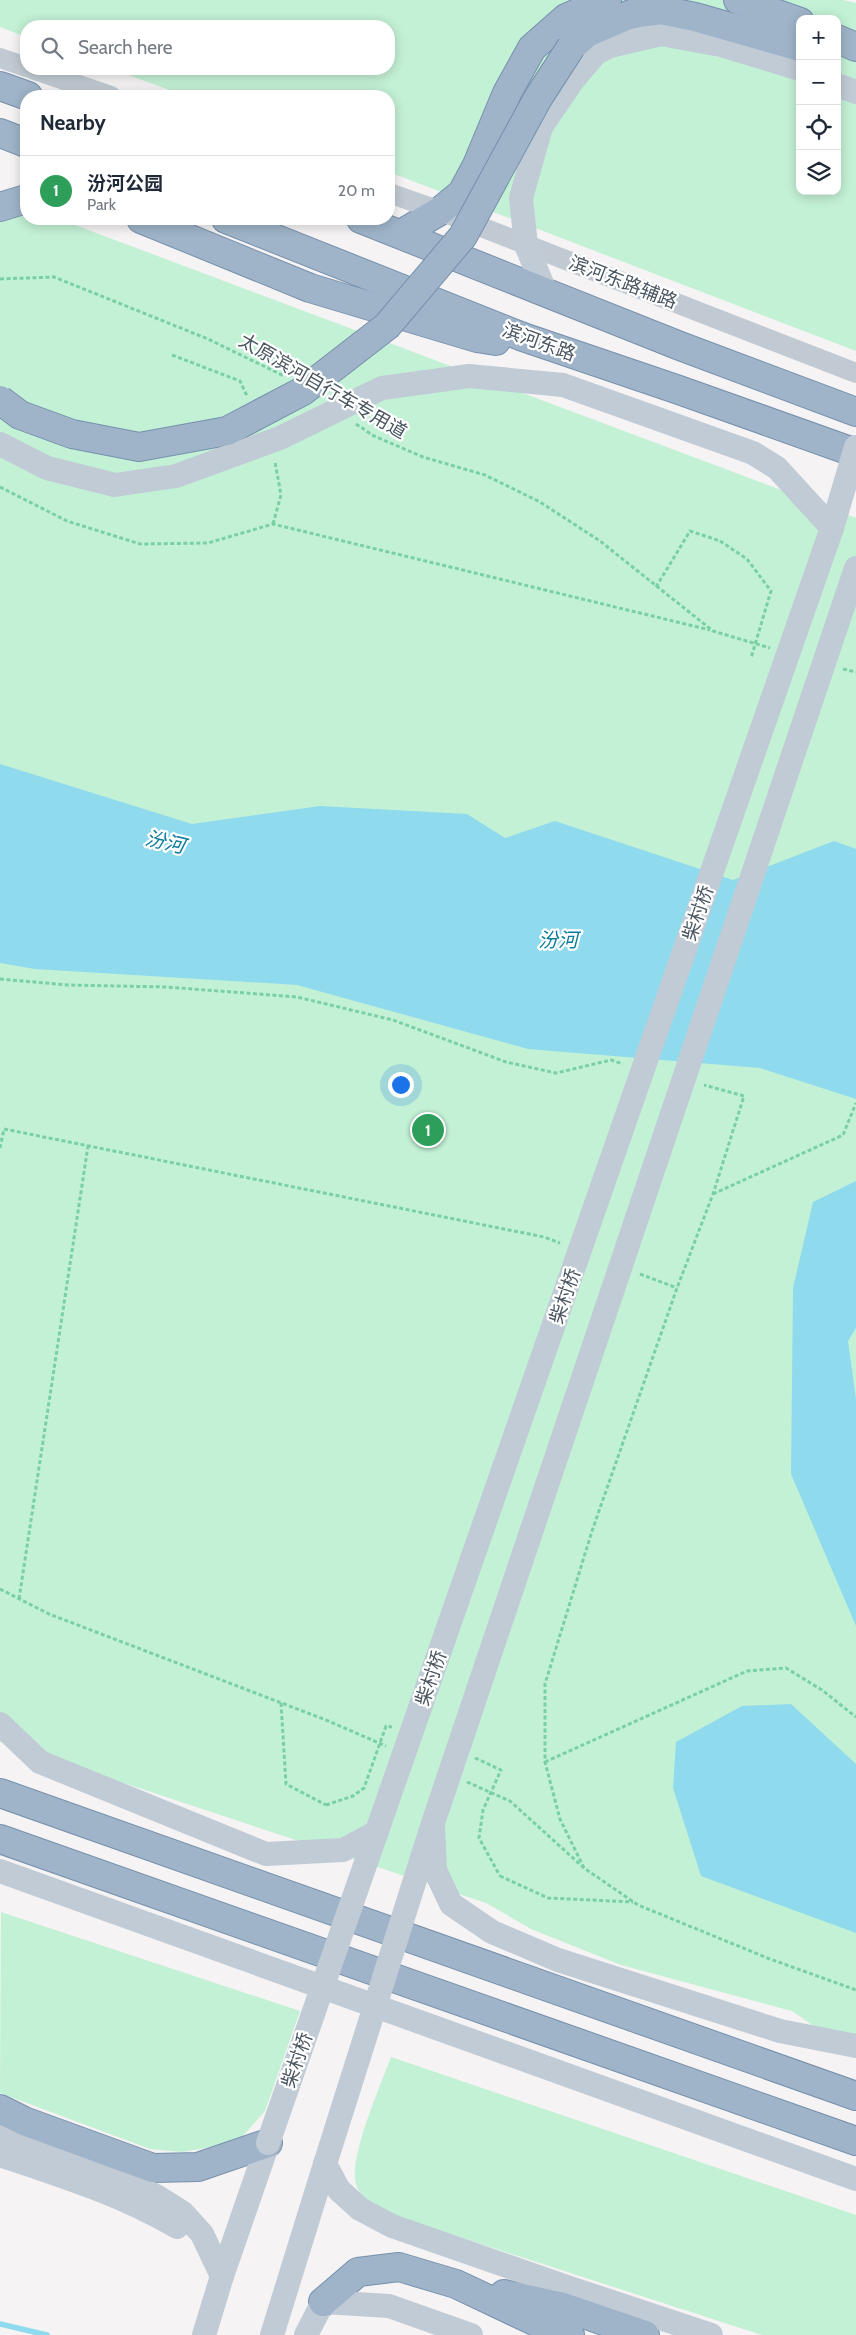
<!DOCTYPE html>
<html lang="en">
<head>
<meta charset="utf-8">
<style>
  :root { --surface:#fff; --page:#f6f6f7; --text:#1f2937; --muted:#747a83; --line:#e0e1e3; --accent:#ea580c }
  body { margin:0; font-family:Cabin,"Noto Sans SC",sans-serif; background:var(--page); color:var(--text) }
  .controls { position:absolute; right:15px; top:15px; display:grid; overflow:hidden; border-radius:10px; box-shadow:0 2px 12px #0003 }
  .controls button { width:45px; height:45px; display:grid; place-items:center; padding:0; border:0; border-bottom:1px solid var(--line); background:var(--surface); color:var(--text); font:25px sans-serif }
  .you { position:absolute; left:400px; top:1084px; width:18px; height:18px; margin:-12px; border:4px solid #fff; border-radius:50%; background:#1a73e8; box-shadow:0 0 0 8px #1a73e833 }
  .badge { display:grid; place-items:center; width:32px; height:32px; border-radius:50%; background:var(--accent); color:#fff; font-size:16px; font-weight:700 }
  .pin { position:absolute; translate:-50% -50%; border:2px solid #fff; box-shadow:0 1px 5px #0006 }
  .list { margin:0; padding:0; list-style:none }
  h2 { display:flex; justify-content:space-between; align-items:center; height:65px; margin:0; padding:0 20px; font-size:21px }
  h2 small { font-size:16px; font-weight:400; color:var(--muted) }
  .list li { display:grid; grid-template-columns:32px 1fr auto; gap:15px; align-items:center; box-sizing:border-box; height:70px; padding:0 20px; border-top:1px solid var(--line) }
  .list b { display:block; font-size:19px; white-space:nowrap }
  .list p { margin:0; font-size:16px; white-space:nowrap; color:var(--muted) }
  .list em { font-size:16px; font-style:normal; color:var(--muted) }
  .icon { flex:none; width:28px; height:28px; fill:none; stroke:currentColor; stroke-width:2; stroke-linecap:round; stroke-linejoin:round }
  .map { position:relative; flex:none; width:856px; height:2335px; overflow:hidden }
  .search { position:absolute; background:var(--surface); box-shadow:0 2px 12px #0003; left:20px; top:20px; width:375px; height:55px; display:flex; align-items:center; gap:12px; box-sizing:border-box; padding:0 18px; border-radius:20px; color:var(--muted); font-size:19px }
  .panel { position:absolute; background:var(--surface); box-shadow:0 2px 12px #0003; left:20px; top:90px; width:375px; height:135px; border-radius:20px }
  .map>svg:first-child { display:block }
</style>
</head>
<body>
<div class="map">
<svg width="856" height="2335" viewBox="0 0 856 2335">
  <rect width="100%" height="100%" fill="#f5f3f3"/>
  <!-- green -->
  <g fill="#c3f1d5" fill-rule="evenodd">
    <path d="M0 0H843L856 3V351L389 172V96H186L112 69H389V26H26V37L0 27ZM800 19H837V191H800Z"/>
    <path d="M0 197 26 207V219H59L856 518V2055L792 2011 621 1965 531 1929 486 1903 0 1742Z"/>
    <path d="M1 1912 300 2011 265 2111 243 2136 218 2146 182 2152 150 2149 0 2093Z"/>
    <path d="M391 2057 856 2215V2335H762L394 2216C381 2208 360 2200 356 2184 348 2158 381 2085 391 2057Z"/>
  </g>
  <!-- water -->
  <g fill="#90daee">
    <path d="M0 764 192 824 320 806 467 814 505 838 555 821 733 880 834 841 856 849V1099L760 1068 528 1049 297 985 35 969 0 963Z"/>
    <path d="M856 1181V1328L848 1341 856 1399V1626L791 1474 793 1288 813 1202Z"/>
    <path d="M791 1704 856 1764V1933L701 1876 673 1788 676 1742 742 1706Z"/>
  </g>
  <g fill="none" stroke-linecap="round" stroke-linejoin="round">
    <!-- stream -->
    <path stroke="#90daee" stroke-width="5.5" d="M0 2324 47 2335"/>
    <defs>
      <g id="trunk">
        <path d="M738 0 800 22"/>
        <path d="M837 39 856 47"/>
        <path d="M571 47 587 33 631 14 661 10 695 17 800 47"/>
        <path d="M0 86 28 96"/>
        <path d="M0 133 26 143"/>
        <path d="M0 207 26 199"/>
        <path d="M141 219 310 288 477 338 496 341"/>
        <path d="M226 219 523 337 679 390 856 453"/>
        <path d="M361 219 680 346 856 412"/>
        <path d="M401 234 440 211 462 193 477 165 507 93 532 48 566 18 607 0"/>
        <path d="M0 1793 856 2096"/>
        <path d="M0 1839 856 2141"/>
        <path d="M0 2109 24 2121 153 2168 198 2167 268 2143"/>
        <path d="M504 2294 563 2307 645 2335"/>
        <path d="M323 2302 358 2272 399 2267 456 2284 549 2328 570 2335"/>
      </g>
    </defs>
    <!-- trunk casing -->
    <use href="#trunk" stroke="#7690ad" stroke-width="30"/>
    <!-- path -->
    <g stroke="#7ad0a6" stroke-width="3" stroke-dasharray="4 2.5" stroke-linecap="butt">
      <path d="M0 279 54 277 208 339 284 376"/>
      <path d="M172 355 240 381 247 396"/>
      <path d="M356 424 374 436 423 457 485 475 540 502 600 541 713 631 770 648"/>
      <path d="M0 487 67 521 140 544 208 543 273 524 710 630"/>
      <path d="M273 524 281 495 275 462"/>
      <path d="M656 587 690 531 720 541"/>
      <path d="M843 669 856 672"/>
      <path d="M0 979 68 985 167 987 297 997 393 1020 506 1062 556 1073 611 1060 623 1064"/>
      <path d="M0 1148 4 1129 544 1237 560 1243"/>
      <path d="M713 1194 843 1135 856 1103"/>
      <path d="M640 1274 677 1288"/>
      <path d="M0 1589 49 1614 326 1720 386 1746"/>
      <path d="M19 1599 88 1146"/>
      <path d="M281 1703 286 1784 326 1805"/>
      <path d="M545 1762 747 1671 786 1668 822 1690 856 1717"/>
      <path d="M467 1782 510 1801 584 1868 638 1905 770 1959 856 1990"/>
      <path d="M584 1868 560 1819 545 1762V1684L592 1531 677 1288 713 1194 744 1096 704 1085"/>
      <path d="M500 1876 548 1898 633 1902"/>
    </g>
    <!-- tertiary -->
    <g stroke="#c1cad2" stroke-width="20">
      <path d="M0 58 26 67"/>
      <path d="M32 69 111 96"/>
      <path d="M389 193 440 211 856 373"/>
    </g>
    <!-- secondary -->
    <g stroke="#c1cbd6" stroke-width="24">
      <path d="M837 85 856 92"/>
      <path d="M546 293 526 245 521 198 541 127 573 80 596 53 610 46 661 34 721 45 800 69"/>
      <path d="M426 382 469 376 563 385 753 453 777 468 832 528"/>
      <path d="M0 1724 40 1762 266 1854 343 1850 377 1832"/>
      <path d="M433 1827 435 1870 451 1904 492 1932 558 1960 780 2031 856 2046"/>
      <path d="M0 1871 856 2179"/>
      <path d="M0 2131 65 2161 121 2179 156 2196 183 2213 202 2234 222 2276"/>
      <path d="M0 2155C60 2175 123 2195 177 2227"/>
      <path d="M325 2164 339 2190 360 2209 392 2226 570 2288 711 2335"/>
      <path d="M204 2335 222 2276 268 2143"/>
      <path d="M272 2335 325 2164"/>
      <path d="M306 2335 323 2302 389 2306 471 2335"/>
    </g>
    <!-- trunk -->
    <use href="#trunk" stroke="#9fb4c9" stroke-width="28"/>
    <defs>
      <path id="trunk-bridge" d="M0 400 20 415 72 434 139 447 227 431 303 391 387 326 463 236 538 98 571 47"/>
    </defs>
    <!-- trunk-bridge casing -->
    <use href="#trunk-bridge" stroke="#7690ad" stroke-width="30" stroke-linecap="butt"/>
    <!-- path-bridge -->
    <g stroke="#7ad0a6" stroke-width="3" stroke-dasharray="4 2.5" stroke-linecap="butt">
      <path d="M720 541 747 559 771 591 751 658"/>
      <path d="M475 1758 501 1770 483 1810 479 1838 500 1876"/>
      <path d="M326 1805 353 1796 364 1788 386 1726 392 1727"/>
    </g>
    <!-- secondary-bridge -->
    <g stroke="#c1cbd6" stroke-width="24">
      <path d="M0 444 47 468 115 485 176 476 280 438 382 388 426 382"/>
      <path d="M268 2143 832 528 856 447"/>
      <path d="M325 2164 433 1823 856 568"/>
    </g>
    <!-- trunk-bridge -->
    <use href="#trunk-bridge" stroke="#9fb4c9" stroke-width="28"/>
  </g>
  <g text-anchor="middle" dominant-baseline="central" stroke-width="4.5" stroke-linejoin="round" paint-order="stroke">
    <!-- street labels -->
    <g font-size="19" fill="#4a5661" stroke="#fff">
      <text transform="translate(623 282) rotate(21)">滨河东路辅路</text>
      <text transform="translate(539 342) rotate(20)">滨河东路</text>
      <text transform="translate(323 386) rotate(30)">太原滨河自行车专用道</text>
      <text transform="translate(698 913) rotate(-71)">柴村桥</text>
      <text transform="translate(565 1296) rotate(-71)">柴村桥</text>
      <text transform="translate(431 1678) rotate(-71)">柴村桥</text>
      <text transform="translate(297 2060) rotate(-71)">柴村桥</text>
    </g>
    <!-- water labels -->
    <g font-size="20" font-style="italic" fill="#0c7c9b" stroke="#fff">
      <text transform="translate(165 842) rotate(13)">汾河</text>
      <text x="558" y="940">汾河</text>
    </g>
  </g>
</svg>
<div class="controls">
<button>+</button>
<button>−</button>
<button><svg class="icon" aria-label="locate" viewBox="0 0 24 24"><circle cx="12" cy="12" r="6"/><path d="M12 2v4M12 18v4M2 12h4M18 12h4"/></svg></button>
<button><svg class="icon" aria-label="layers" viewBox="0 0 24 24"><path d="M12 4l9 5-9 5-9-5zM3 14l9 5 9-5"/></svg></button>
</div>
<div class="you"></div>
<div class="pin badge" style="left:428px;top:1130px;background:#2e9e5b">1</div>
<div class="search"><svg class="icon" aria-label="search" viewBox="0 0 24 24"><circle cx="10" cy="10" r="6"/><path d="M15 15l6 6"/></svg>Search here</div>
<section class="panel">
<h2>Nearby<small></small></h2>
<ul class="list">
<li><span class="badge" style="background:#2e9e5b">1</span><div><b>汾河公园</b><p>Park</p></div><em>20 m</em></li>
</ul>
</section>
</div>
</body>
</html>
